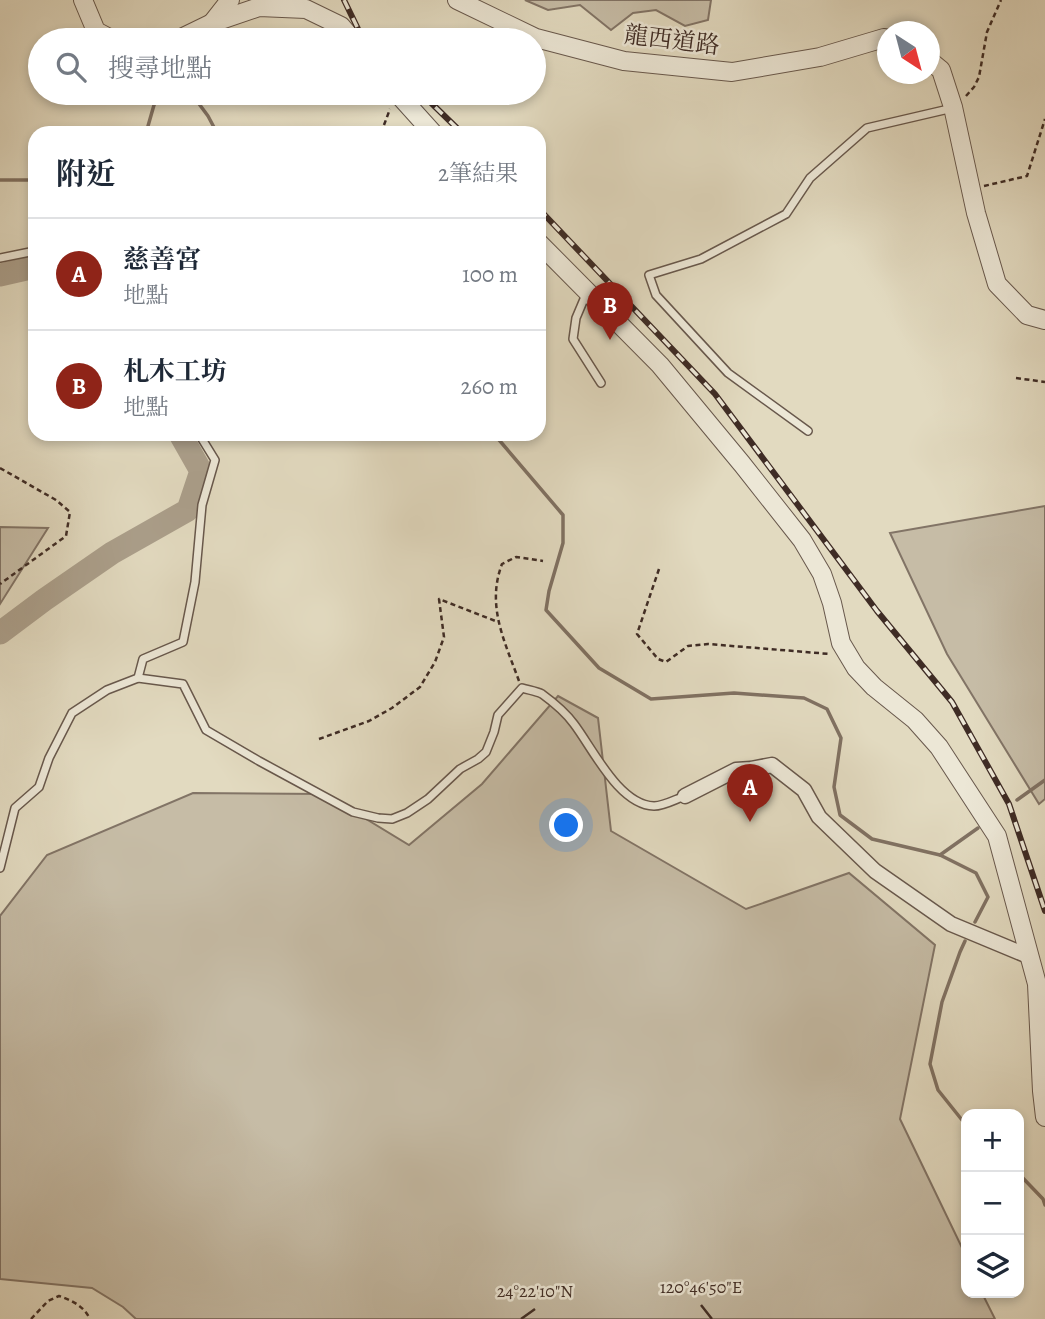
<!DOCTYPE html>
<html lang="zh-TW">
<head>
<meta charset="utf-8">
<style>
  :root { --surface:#fff; --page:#f6f6f7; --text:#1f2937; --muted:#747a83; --line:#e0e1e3; --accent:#8f2418 }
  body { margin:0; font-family:Alegreya,"Noto Serif TC",serif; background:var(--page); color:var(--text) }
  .controls { position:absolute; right:21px; bottom:21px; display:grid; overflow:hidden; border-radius:14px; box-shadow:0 4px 10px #0003 }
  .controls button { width:63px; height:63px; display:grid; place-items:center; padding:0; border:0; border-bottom:2px solid var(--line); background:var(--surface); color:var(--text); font:35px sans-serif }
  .compass { position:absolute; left:877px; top:21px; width:63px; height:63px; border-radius:50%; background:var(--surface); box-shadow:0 4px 10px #0003; rotate:144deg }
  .you { position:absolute; left:567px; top:826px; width:24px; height:24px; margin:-18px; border:5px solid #fff; border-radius:50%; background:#1a73e8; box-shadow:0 0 0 10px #1a73e833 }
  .badge { display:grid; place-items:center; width:46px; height:46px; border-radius:50%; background:var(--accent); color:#fff; font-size:23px; font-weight:700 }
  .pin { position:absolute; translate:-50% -58px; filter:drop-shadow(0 2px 4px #0008) }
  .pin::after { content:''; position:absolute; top:37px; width:24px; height:21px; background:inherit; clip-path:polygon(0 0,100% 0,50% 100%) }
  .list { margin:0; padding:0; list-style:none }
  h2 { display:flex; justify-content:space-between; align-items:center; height:91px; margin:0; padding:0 28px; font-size:30px }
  h2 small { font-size:23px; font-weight:400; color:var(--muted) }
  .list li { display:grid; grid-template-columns:46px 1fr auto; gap:21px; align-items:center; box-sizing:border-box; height:112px; padding:0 28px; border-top:2px solid var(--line) }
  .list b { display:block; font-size:26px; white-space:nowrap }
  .list p { margin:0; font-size:23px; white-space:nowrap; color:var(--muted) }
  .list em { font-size:23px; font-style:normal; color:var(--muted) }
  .icon { flex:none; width:38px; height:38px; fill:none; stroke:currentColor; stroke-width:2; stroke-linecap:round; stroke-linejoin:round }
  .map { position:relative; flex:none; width:1045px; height:1319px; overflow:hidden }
  .search { position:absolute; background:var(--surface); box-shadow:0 4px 10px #0003; left:28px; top:28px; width:518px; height:77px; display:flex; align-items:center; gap:18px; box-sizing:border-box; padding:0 24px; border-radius:38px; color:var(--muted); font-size:26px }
  .panel { position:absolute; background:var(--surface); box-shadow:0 4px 10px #0003; left:28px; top:126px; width:518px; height:315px; border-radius:21px }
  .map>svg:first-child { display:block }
</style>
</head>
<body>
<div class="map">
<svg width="1045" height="1319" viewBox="0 0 1045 1319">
  <rect width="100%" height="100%" fill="#e2dac0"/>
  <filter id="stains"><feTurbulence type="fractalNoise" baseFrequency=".00286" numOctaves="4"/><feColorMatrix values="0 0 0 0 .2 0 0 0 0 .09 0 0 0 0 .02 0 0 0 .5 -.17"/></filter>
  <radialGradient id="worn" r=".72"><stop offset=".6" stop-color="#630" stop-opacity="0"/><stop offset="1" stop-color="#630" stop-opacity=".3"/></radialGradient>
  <!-- green -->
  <g fill="#c6bca6" stroke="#827466" stroke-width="2">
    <path d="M525 0H711L708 20 685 26 656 10 633 13 611 30 580 5 548 10Z"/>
    <path d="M1045 506V799L1039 804 947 654 890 533Z"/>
    <path d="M0 527 48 528 0 604Z"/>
    <path d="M558 696 598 718 611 831 746 909 849 873 935 945 900 1119 966 1256V1293H982L995 1319H136L123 1307 92 1288 0 1279V916L47 855 193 793 325 794 409 845 482 784Z"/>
  </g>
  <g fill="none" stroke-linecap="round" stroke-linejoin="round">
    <!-- stream -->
    <g stroke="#807162" stroke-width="3.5">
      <path d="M191 93 208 116 217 133"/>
      <path d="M146 133 154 105 162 93"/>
      <path d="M0 180H35"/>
      <path d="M494 434 563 515V543L549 591 546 610 599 668 651 699 734 693 804 698 827 709 841 738 834 787 840 815 872 839 940 855 976 873 988 897 975 922"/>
      <path d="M1017 800 1045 780"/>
      <path d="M940 855 978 828"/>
      <path d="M965 941 960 952 942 1002 930 1064 938 1090 966 1125"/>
      <path d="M1019 1174 1043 1199 1045 1205"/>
    </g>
    <!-- river -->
    <g stroke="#ab9f8b" stroke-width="23">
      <path d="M0 275 35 267"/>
      <path d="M0 633 44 600 112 553 188 510 201 471 180 434"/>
    </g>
    <defs>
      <g id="service">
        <path d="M0 258 35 251"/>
        <path d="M587 292 576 318 573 339 601 383"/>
        <path d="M808 431 728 373 656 295 649 275 701 259 786 214 810 178 867 128 953 108"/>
        <path d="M138 678 183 684 206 730 259 761 353 812 378 818 392 819 407 813 428 799 460 769 478 759 486 752 494 732 498 715 522 688C528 690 536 691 542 694 553 702 566 713 574 724 593 749 619 805 654 806 664 806 676 799 685 796"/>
        <path d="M0 868 15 808 39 787 49 758 72 713 107 690 138 678 143 659 183 642 195 582 202 505 215 460 199 434"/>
      </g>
      <path id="minor" d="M685 796 736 770 751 769 772 765 804 790 819 817 875 871 951 924 1028 956"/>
      <g id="tertiary">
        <path d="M83 0 96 31 113 40"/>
        <path d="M457 0 536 38 624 61 732 72 820 57 884 38 888 39"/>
        <path d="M212 23 230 0"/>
        <path d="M177 40 212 23 259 7 306 9 341 26 353 40"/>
        <path d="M930 61 941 70 953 107 976 213 997 284 1027 315 1045 320"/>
        <path d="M397 93 433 133"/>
        <path d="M539 243 660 365 742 464 802 540 822 574 832 603 841 643 856 668 874 687 915 720 939 747 997 836 1037 984 1042 1091 1045 1117"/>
      </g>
    </defs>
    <!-- service casing -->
    <use href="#service" stroke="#68584c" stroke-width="10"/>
    <!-- minor casing -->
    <use href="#minor" stroke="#68584c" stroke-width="17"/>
    <!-- tertiary casing -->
    <use href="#tertiary" stroke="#68584c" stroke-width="20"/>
    <!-- path -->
    <g stroke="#3f2c25" stroke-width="2.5" stroke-dasharray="5 3.5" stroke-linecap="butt">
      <path d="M966 96 974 87 979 77 987 32 1001 0"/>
      <path d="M381 133 390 109"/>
      <path d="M984 186 1027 176 1045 119"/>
      <path d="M1016 378 1045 382"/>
      <path d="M0 468 56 500 70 512 66 536 0 584"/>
      <path d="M659 569 637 634 658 659 666 662 688 646 708 644 830 654"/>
      <path d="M519 681C505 642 486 606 502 564L516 557 543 561"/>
      <path d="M319 739 369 721 392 708 420 687 435 662 444 637 439 599 498 622"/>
      <path d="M31 1319 48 1301 59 1296C71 1300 84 1306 90 1319"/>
    </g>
    <!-- service -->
    <use href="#service" stroke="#ece7d6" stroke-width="7"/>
    <!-- minor -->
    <use href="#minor" stroke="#ece7d6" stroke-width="14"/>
    <!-- tertiary -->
    <use href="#tertiary" stroke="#ece7d6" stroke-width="18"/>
    <defs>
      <g id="rail">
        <path d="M344 0 360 33 367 40"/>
        <path d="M421 93 462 133"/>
        <path d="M539 209 715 394 877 611 952 702 1009 804 1045 911"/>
      </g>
    </defs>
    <!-- rail casing -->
    <use href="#rail" stroke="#3f2c25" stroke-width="6"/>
    <!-- rail -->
    <use href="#rail" stroke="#ece7d6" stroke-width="3.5" stroke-dasharray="10" stroke-linecap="butt"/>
  </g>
  <!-- ticks -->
  <path fill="none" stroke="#3f2c25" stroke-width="2.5" d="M701 1305 712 1319M521 1319 535 1309"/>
  <g text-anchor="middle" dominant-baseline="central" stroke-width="5" stroke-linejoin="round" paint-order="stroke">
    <!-- street labels -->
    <g font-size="24" fill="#3f2c25" stroke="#ece7d6">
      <text transform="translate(672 40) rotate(7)">龍西道路</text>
    </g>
  </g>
  <g font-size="18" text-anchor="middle" fill="#3f2c25" stroke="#ece7d6" stroke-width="5" stroke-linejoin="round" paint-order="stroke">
    <text x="701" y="1293">120°46'50"E</text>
    <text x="535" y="1297">24°22'10"N</text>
  </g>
  <rect width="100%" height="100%" filter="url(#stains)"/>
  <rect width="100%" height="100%" fill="url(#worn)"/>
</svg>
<div class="controls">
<button>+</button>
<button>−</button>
<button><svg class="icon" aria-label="layers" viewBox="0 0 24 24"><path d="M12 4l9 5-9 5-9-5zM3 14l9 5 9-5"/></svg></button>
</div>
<svg class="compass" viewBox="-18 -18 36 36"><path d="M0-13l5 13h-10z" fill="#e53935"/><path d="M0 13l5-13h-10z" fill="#747a83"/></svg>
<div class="you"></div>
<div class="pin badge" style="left:750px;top:822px">A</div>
<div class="pin badge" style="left:610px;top:340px">B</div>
<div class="search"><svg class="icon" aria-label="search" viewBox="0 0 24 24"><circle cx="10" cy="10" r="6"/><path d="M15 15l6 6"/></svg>搜尋地點</div>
<section class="panel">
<h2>附近<small>2筆結果</small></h2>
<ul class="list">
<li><span class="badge">A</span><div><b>慈善宮</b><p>地點</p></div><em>100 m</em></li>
<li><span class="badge">B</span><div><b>札木工坊</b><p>地點</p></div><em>260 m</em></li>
</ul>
</section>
</div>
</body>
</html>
